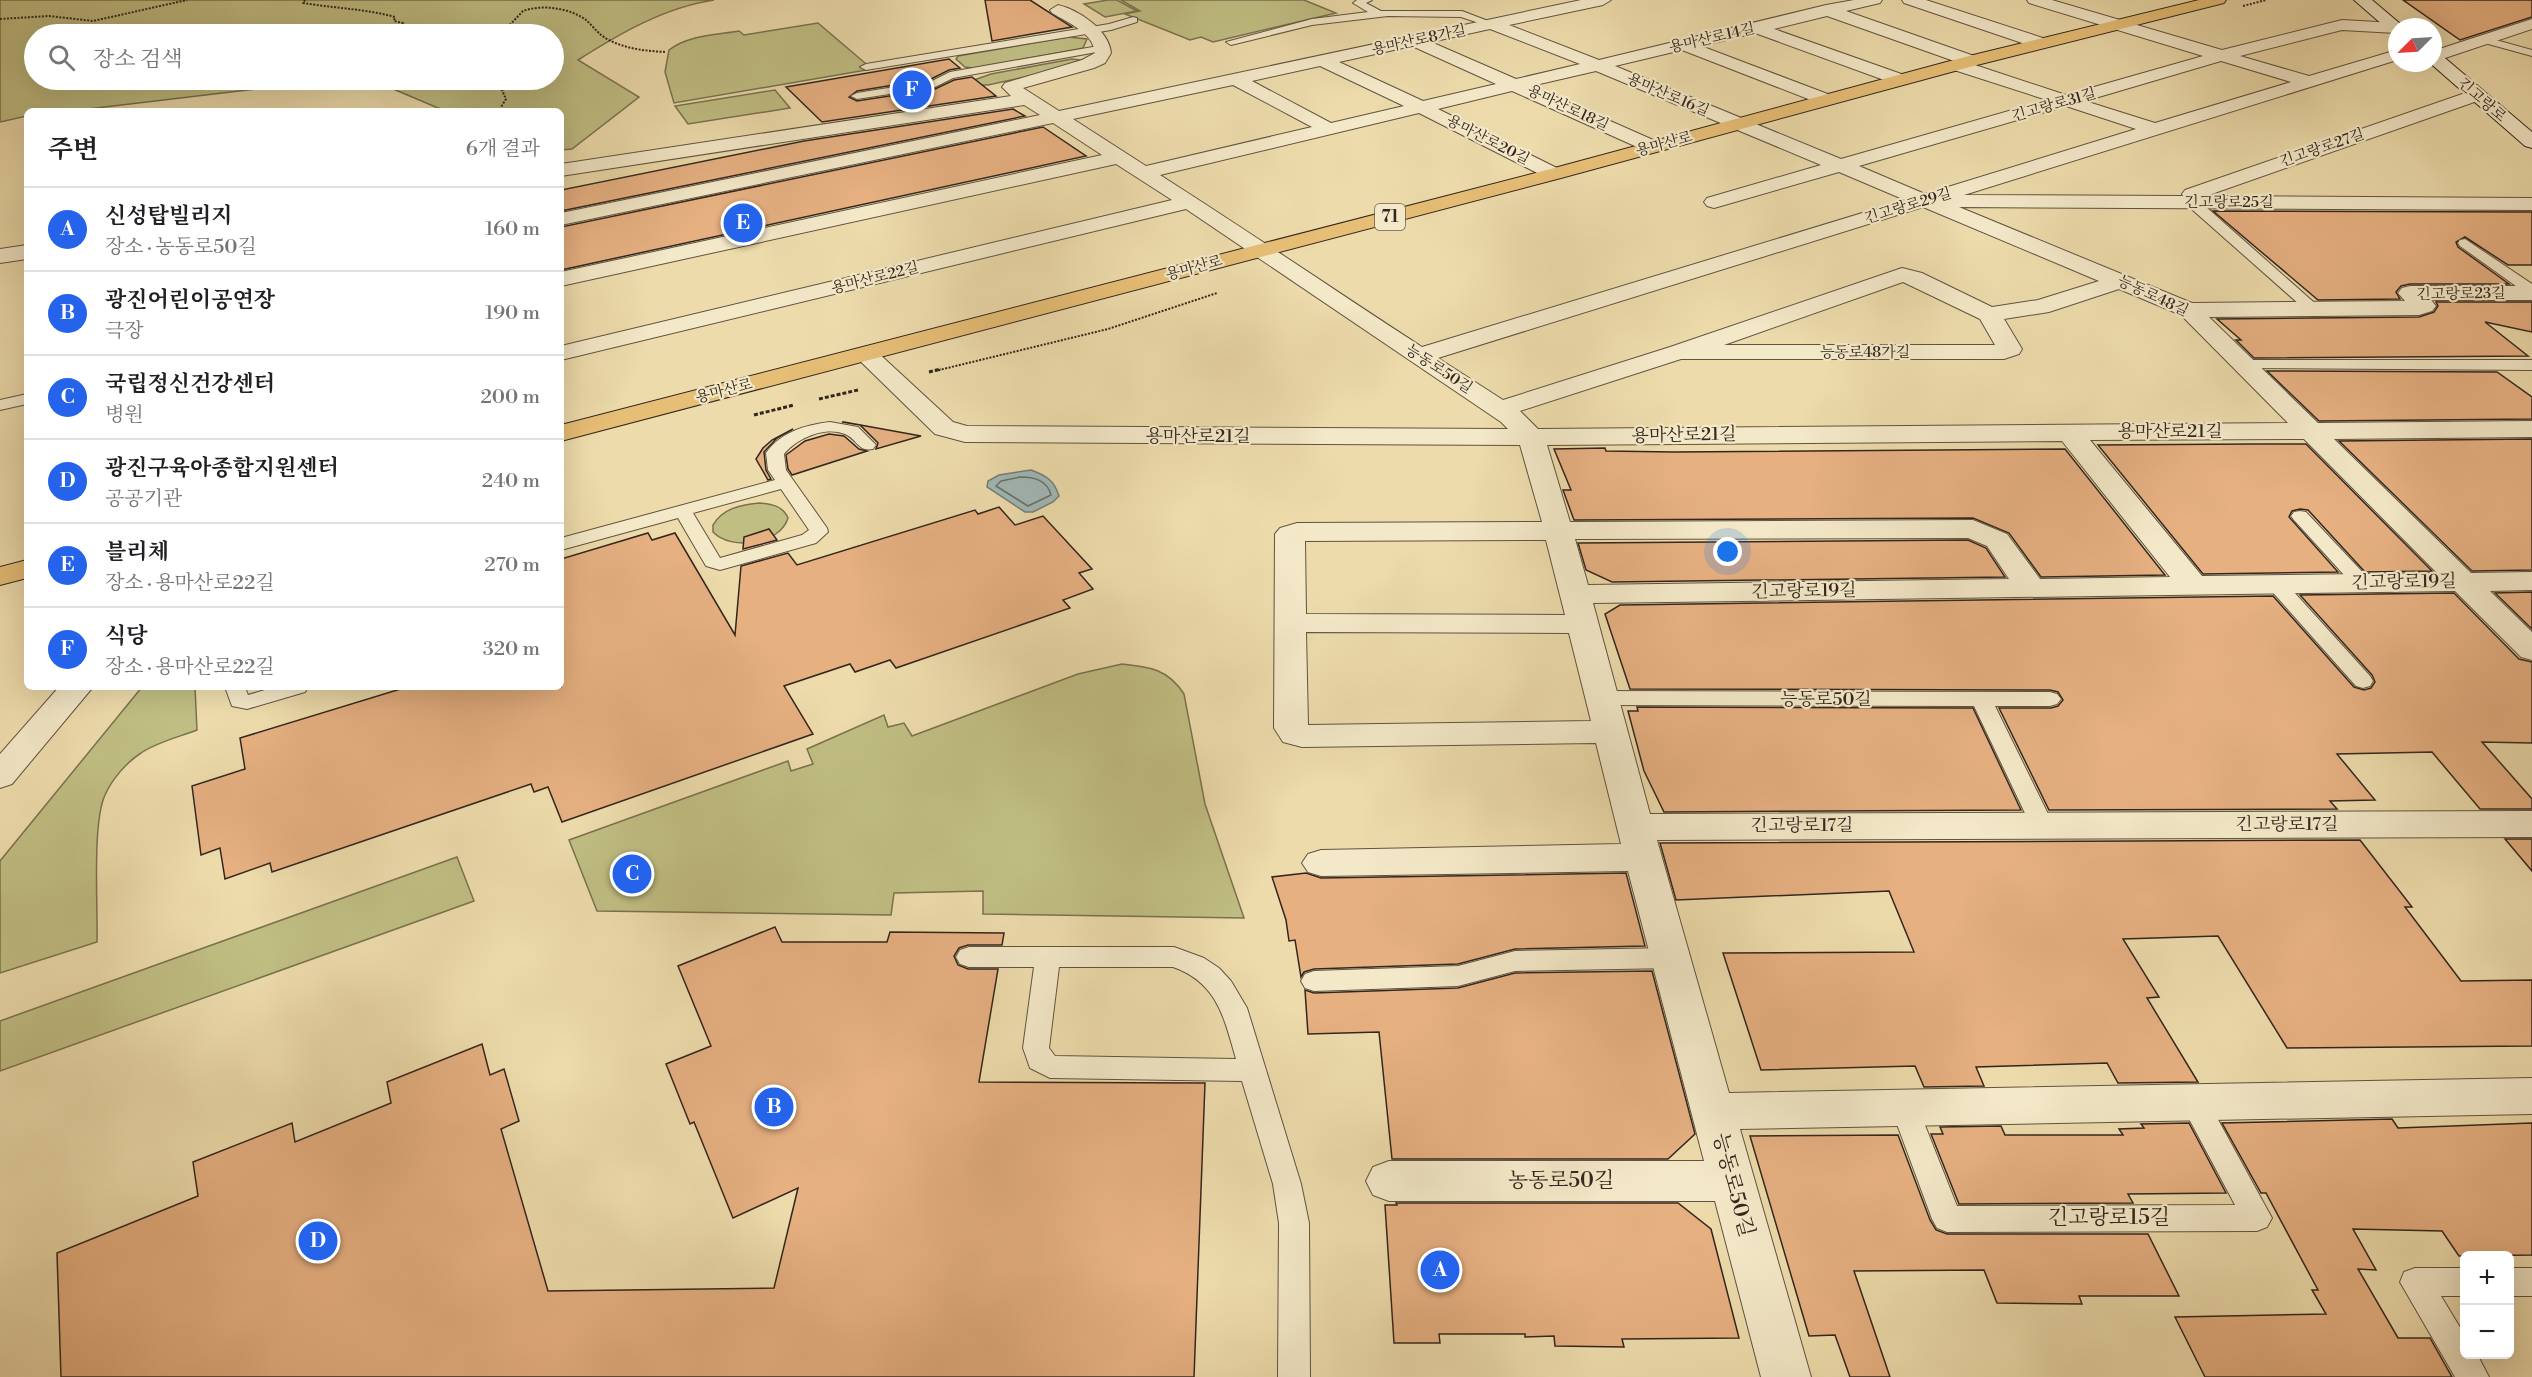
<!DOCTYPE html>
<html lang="ko">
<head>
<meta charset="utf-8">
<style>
  :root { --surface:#fff; --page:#f2f2f2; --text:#202124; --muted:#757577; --line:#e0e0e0; --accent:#2563eb }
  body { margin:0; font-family:"Libre Bodoni","Noto Serif KR",serif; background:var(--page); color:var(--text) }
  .controls { position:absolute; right:18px; bottom:18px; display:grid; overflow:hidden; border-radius:9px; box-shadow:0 6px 24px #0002 }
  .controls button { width:54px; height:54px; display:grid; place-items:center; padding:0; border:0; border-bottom:2px solid var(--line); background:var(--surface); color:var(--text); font:30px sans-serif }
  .compass { position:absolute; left:2388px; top:18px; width:54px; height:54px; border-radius:50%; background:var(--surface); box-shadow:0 6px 24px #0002; rotate:246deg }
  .you { position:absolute; left:1728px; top:552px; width:21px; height:21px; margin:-15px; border:4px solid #fff; border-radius:50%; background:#1a73e8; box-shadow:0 0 0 9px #1a73e833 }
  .badge { display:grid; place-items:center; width:39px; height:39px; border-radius:50%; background:var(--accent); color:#fff; font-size:20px; font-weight:700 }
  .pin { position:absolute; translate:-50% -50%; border:3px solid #fff; box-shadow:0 2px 6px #0006 }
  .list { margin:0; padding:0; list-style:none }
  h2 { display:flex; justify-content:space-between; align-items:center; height:78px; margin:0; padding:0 24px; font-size:26px }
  h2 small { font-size:20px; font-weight:400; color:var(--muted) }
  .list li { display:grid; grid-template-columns:39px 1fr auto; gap:18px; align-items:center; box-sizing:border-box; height:84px; padding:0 24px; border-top:2px solid var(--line) }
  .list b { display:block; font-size:22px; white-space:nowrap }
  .list p { margin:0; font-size:20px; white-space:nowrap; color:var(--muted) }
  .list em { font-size:20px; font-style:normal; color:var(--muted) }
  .icon { flex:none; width:33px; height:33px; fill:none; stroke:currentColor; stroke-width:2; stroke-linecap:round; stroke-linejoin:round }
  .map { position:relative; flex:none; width:2532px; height:1377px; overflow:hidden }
  .search { position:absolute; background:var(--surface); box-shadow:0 6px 24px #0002; left:24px; top:24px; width:540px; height:66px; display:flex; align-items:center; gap:15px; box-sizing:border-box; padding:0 21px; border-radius:33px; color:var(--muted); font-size:22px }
  .panel { position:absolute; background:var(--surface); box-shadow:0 6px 24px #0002; left:24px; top:108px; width:540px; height:582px; border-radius:9px }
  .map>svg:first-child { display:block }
</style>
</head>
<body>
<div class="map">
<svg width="2532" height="1377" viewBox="0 0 2532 1377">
  <rect width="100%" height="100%" fill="#eddbab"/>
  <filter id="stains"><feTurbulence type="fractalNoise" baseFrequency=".00333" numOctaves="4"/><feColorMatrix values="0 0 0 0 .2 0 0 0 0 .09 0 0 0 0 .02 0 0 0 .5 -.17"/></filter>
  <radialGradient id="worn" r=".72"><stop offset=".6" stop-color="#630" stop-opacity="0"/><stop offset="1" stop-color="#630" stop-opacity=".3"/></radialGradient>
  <!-- green -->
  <g fill="#c0be83" stroke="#797250" stroke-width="1.5">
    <path d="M0 0H714C665 7 619 34 578 60L639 97 572 149 561 150V111H445L372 80H554V34H34V80H332L71 111H27V116L0 122Z"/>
    <path d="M1108 0H1117L1137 11 1105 17 1084 4Z"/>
    <path d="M1121 0H1304L1336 13 1213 42 1201 37 1190 40 1125 14 1140 11Z"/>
    <path d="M818 23 872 69 674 103 665 72 669 50C688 35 716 35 739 31L744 35Z"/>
    <path d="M1068 37 1087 39 1083 48 1079 49 973 68 965 67 956 59 958 56Z"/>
    <path d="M1072 59 1080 60 1061 69 988 85H981L974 80 991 74Z"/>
    <path d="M775 90 790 108 688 124 675 106Z"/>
    <path d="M759 503C772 504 783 506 788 518 780 545 731 551 713 532V525C723 508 741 505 759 503Z"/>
    <path d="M1122 664C1150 667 1168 669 1184 694L1205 804 1244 918 983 914V891L894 893 891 915 597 911 569 840 788 761 791 771 813 764 807 749 884 715 888 727 904 723 912 736 1078 674Z"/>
    <path d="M142 687H195L197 730C179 737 157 742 141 753 127 762 112 779 105 795 92 823 98 907 97 942L0 973V861Z"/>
    <path d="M457 857 474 901 0 1071V1021Z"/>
  </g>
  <!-- water -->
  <path fill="#a0b8b6" stroke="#747e79" stroke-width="1.5" d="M1031 470C1047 476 1054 480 1059 496L1053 502 1033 512H1025L987 487 988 481 999 475Z"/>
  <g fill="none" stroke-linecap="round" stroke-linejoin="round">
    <!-- shore -->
    <path stroke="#696f6a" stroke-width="1.5" d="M1020 477C1034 477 1047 480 1051 495L1028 506 996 486 1001 481Z"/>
  </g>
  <!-- building -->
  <g fill="#e6b081" stroke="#32261e" stroke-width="1.5">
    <path d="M985 0H1030L1072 27 992 41Z"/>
    <path d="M2403 0H2532V17L2460 40Z"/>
    <path d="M949 59 960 68 949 70 931 79 857 91 849 97 857 101 935 89 954 80 972 77 996 96 822 122 786 87Z"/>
    <path d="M1013 109 1025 116 561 211V190L804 141Z"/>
    <path d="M1043 127 1086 156 561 270V227Z"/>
    <path d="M2213 211 2532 212V265H2508L2465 237 2456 242 2458 247 2509 284H2410L2401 286 2396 292 2400 299 2318 300Z"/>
    <path d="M2436 302H2532V332L2485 322 2528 356 2254 358 2236 340H2241L2217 319 2419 317 2434 312 2438 306Z"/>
    <path d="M2267 371 2497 372 2532 397V419L2319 421Z"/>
    <path d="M842 422H844L921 436 876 449 878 443 860 425Z"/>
    <path d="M793 429 777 438 764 452 766 470 771 479 768 480 756 459 763 448 772 440Z"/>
    <path d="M829 434 844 436 859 449 867 451 792 475 788 469 786 455 805 441Z"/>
    <path d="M2532 439V570L2472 571 2339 441Z"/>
    <path d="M2252 444H2306L2432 571 2365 572 2308 510 2300 509 2292 511 2289 517 2338 572 2203 574 2098 445Z"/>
    <path d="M1605 448 1606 451 1674 452 2065 449 2165 575 2041 577 2009 533 1973 518 1574 520 1563 490H1571L1554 449Z"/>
    <path d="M999 507 1015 525 1043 516 1092 569 1079 573 1093 589 1063 600 1070 608 896 668 890 660 855 672 850 664 784 686 813 734 562 822 548 787 534 792 531 784 272 872 270 863 225 879 220 848 201 855 192 786 245 769 240 738 407 687H561V559L648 533 652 540 675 533 735 635 741 566 788 553 797 565 975 510 978 514Z"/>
    <path d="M769 529 777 540 743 549 744 537Z"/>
    <path d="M1968 540 1986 548 2005 577 1612 582 1586 570 1578 543Z"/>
    <path d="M2532 592V629L2495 593Z"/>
    <path d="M2454 593 2519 659 2532 662V743L2482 742 2532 799V809H2480L2432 752 2337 754 2375 800 2330 801 2337 809 2049 810 1999 708H2051L2058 706 2063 700 2058 692 2050 690 1630 689 1605 614 1620 605 2273 596 2354 687 2364 690 2371 688 2375 682 2372 675 2300 595Z"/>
    <path d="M1637 707 1973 708 2021 810 1664 812 1644 771 1628 711H1638Z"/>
    <path d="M2505 839H2532V871Z"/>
    <path d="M2360 840 2412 907H2405L2461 981 2532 980V1046L2287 1048 2218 936 2123 939 2159 997 2147 998 2198 1082 2118 1083 2107 1063 1976 1067 1984 1086 1924 1087 1915 1066 1761 1070 1723 953 1914 952 1889 891 1676 900 1660 843Z"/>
    <path d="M1306 873 1321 878 1626 873 1645 946 1515 949 1458 964 1314 969 1304 972 1301 977 1295 940 1289 941 1286 920 1272 877Z"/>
    <path d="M775 927 782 942H887L890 932 1004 933 1002 945H968L959 948 954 956 958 965 968 969H998L979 1082 1205 1083 1194 1377H61L57 1253 198 1196 193 1162 292 1123 295 1142 391 1103 387 1082 482 1044 490 1075 504 1069 519 1121 501 1129 548 1291 774 1288 798 1188 733 1218 694 1122 690 1124 666 1064 711 1046 678 966Z"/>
    <path d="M1652 971 1695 1134 1668 1159H1392L1379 1032 1308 1034 1305 990 1314 993 1458 988 1515 973Z"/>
    <path d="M2392 1119 2398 1128 2532 1123V1255L2459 1256 2442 1231 2353 1229 2376 1270 2358 1269 2398 1338H2430L2452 1377H2205L2175 1317 2326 1314 2312 1290H2318L2266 1193H2261L2222 1123Z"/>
    <path d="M2189 1123 2226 1193 2128 1194 2133 1203 1959 1204 1931 1134H1943L1940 1127 2001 1126 2005 1135H2123L2119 1129 2144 1128 2141 1124Z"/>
    <path d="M1898 1135 1930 1220 1936 1230 1947 1234H2148L2179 1296H2079L2082 1304 1997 1303 1984 1270 1854 1271 1890 1377H1850L1835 1335 1809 1336 1750 1136Z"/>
    <path d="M1396 1203H1678L1711 1229 1739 1338 1622 1339 1624 1347 1555 1346 1554 1336 1525 1337V1334H1439L1440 1343H1394L1385 1205H1397Z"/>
  </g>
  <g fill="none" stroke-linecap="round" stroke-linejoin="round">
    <defs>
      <g id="service">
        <path d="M1357 0H1372L1366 3 1381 11H1462L1496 24 1491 27 1461 17 1388 16 1312 25 1231 45 1226 42 1312 19 1368 12 1353 3Z"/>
        <path d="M1133 17 1137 18V22L1111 30 866 70 860 67 866 64 1109 24Z"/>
        <path d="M2485 37 2532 50V56L2481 42 2480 40Z"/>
        <path d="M1104 45 1109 48 1108 50 953 78 935 87 857 99 851 96 857 93 932 81 950 72Z"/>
        <path d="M2192 198 2197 199 2318 306 2320 309 2318 312H2308L2187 205 2185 202Z"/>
        <path d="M2465 239 2532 284V295L2527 294 2460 246 2458 243 2460 240Z"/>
        <path d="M2246 360H2532V370L2240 368 2238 365 2240 362Z"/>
        <path d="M27 394V404L0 410V400Z"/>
        <path d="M830 422 858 427 876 445 873 449C858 452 857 439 845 434 825 426 797 438 784 454L786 470 827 528 828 532 816 543 720 570 706 566 678 518 561 550V538L775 480 768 470 766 453C781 432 805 425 830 422ZM781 489 809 530 802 535 720 558 693 513Z"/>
        <path d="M2300 511 2306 512 2369 579 2372 583 2369 587H2355L2294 520 2291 516 2294 512Z"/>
        <path d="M2276 578 2283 580 2370 676 2373 681 2370 686 2363 688 2356 686 2269 588 2266 584 2269 580Z"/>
        <path d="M225 687H245L248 695 275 687H308L305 692 247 709 232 706Z"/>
        <path d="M1602 691 2050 692 2057 694 2061 699 2057 704 2050 706H1995L2053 824 2049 830 2041 832 2033 830 1974 706 1602 705 1595 703 1591 698 1595 693Z"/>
        <path d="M969 947H1174L1204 958 1219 968 1231 981 1247 1008 1301 1184 1309 1223 1310 1377H1278L1279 1223 1273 1184 1242 1081 1050 1078 1030 1068 1023 1048 1034 967H969L960 964 956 957 960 950ZM1059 967H1173C1218 983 1224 1018 1236 1059L1055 1056 1049 1048Z"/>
        <path d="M1671 948 1680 951 1684 958 1680 965 1671 968 1515 971 1458 986 1314 991 1305 988 1301 981 1305 974 1314 971 1458 966 1515 951Z"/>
        <path d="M2194 1091 2204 1094 2267 1209 2272 1218 2267 1227 2257 1231 1947 1232 1937 1228 1932 1219 1891 1108 1895 1100 1905 1096 1915 1100 1957 1206 2235 1205 2180 1102 2184 1094Z"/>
        <path d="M2415 1268H2464V1296H2441L2464 1334V1354H2477L2489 1377H2455L2400 1282 2404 1272Z"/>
        <rect x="2510" y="1268" width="22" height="28"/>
      </g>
      <g id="minor">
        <path d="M1581 0H1611L1603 5 1509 25 1599 60 1826 5 1854 0H1882L1880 3 1846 11 1977 57 1980 61 1975 65 2066 95 2203 56 2029 3 2027 0H2052L2222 50 2342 20 2396 23 2403 27H2397L2396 33 2342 30 2240 56 2309 76 2397 50V60L1964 195 2183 196 2182 194 2185 190 2471 91H2483L2486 95 2483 99 2206 196 2532 198V210L1959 207 2192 303 2405 301 2398 293 2402 288 2410 286H2532V300H2431L2436 306 2432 311 2419 315 2209 317 2318 423 2532 421V437L2334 439 2471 573 2532 572V590L2490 591 2532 632V660L2521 657 2455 591 1593 603 1650 814 2532 811V837L1657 840 1729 1093 2532 1078V1114L1740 1129 1811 1377H1761L1715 1201H1389L1373 1195 1366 1181 1373 1167 1389 1161H1704L1628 871 1321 876 1308 872 1302 863 1308 854 1321 850 1621 844 1596 743 1302 747 1283 742 1274 728 1275 534 1280 528 1297 523 1542 522 1520 445 965 442 935 434 854 355 857 350 866 348 875 350 953 422 967 426 1508 429 1501 422 1186 209 561 360V346L1172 200 1116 164 561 286V272L1102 155 1053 123 561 225V213L1040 115 1024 105 561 176V164L1011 96 1002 87 1005 83 1082 60 1095 53C1093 32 1068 23 1052 13L1050 10 1058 5C1079 10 1109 30 1111 53L1105 63 1094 68 1023 88 1059 111ZM1827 16 1954 61 1948 65 1951 69 2047 100 1841 159 1615 66 1682 50 1821 104H1833L1836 100 1833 96 1701 46 1755 33 1895 84H1907L1910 80 1907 76 1774 29ZM1490 29 1580 64 1516 79 1431 42ZM1412 46 1496 84 1423 101 1339 62ZM2221 61 2291 82 2155 123 2085 101ZM1320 66 1404 106 1331 123 1252 81ZM1596 71 1821 165 1707 198 1704 202 1707 206 1714 208 1721 206 1839 172 1905 200 1422 347C1334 290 1248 231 1160 175L1419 113 1547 178H1561L1564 174 1561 170 1438 109 1512 91 1646 151H1660L1663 147 1660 143 1531 86ZM1233 85 1312 127 1146 166 1073 119ZM2066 106 2136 129 1925 194 1859 166ZM1923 207 2099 281 2038 300 1992 307 1922 273 1902 268 1670 347 1503 400 1438 358ZM1903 282 1980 319 1995 345H1724ZM2119 289 2181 315 2288 423 1538 429 1520 411 1681 359H2004L2019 354 2022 349 2004 319 2049 312ZM2304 439 2437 573 2202 576 2090 440ZM2062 441 2170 577 2040 579 2007 534 1973 520 1570 522 1547 445ZM1968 538 1987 546 2009 579 1588 585 1575 539ZM1546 540 1565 615 1306 614 1305 541ZM1306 632 1569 633 1591 721 1308 725Z"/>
        <path d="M1902 0H1926L2046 39 2048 43 2046 47H2034L1904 3Z"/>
        <path d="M2532 19V29L2433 62V51Z"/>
        <path d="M27 245V259L0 263V249Z"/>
        <path d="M59 687H93L12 784 0 788V754Z"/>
      </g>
      <g id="secondary">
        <path d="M2354 0H2372L2404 27H2397V34L2391 32Z"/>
        <path d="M2433 52 2439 53 2532 132V148L2525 146 2430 63H2433Z"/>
      </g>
      <g id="primary">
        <path d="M2199 0H2226L2224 3 1977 65 1561 178 561 441V425L1547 170 1965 57Z"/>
        <path d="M27 560V578L0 585V567Z"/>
      </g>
    </defs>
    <!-- service casing -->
    <use href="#service" stroke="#615341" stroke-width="2"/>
    <!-- minor casing -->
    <use href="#minor" stroke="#615341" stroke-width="2"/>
    <!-- secondary casing -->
    <use href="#secondary" stroke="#32261e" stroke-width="2"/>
    <!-- primary casing -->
    <use href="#primary" stroke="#32261e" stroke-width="2"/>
    <!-- path-far1 -->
    <g stroke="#32261e" stroke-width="2" stroke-dasharray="2 1.5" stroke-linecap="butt">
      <path d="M305 0 303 3C333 8 366 9 395 17L394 21 403 23 401 26 410 30 404 34H419"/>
      <path d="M2243 6 2266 0"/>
      <path d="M0 19 49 16 93 21 187 0"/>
      <path d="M463 34 505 30 523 11C542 4 570 8 586 20 593 26 598 34 607 39 625 49 646 51 666 52"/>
      <path d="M487 80 501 88 506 99 501 107"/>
      <path d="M935 371 1108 329 1217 293"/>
    </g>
    <!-- path -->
    <g stroke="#32261e" stroke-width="3" stroke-dasharray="4 2" stroke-linecap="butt">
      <path d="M929 372 941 369"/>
      <path d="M819 399 858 390"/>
      <path d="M754 415 794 405"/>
    </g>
    <!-- service -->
    <use href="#service" fill="#f3e8c8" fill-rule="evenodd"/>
    <!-- minor -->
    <use href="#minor" fill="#f3e8c8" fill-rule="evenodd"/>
    <!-- secondary -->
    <use href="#secondary" fill="#f3e8c8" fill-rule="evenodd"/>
    <!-- primary -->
    <use href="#primary" fill="#e6be76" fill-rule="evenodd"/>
  </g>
  <g text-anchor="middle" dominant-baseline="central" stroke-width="4.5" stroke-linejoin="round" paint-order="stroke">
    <!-- far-street labels -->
    <g font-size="15" fill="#32261e" stroke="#f3e8c8">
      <text transform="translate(1712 38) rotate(-13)">용마산로14길</text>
      <text transform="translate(1419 40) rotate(-12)">용마산로8가길</text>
      <text transform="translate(1668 95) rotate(23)">용마산로16길</text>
      <text transform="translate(2482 100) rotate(41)">긴고랑로</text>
      <text transform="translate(2054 105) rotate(-16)">긴고랑로31길</text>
      <text transform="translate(1568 108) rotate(25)">용마산로18길</text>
      <text transform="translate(1488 140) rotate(27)">용마산로20길</text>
      <text transform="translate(1664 144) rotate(-15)">용마산로</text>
      <text transform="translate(2322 148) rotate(-19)">긴고랑로27길</text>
      <text x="2229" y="202">긴고랑로25길</text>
      <text transform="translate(1908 206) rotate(-17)">긴고랑로29길</text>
      <text transform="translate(1194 268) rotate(-15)">용마산로</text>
      <text transform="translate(875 278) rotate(-14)">용마산로22길</text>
      <text transform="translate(2461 294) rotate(-1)">긴고랑로23길</text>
      <text transform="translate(2153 296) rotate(25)">능동로48길</text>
      <text x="1865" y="352">능동로48가길</text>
      <text transform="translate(1439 369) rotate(33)">능동로50길</text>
      <text transform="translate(724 391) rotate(-14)">용마산로</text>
    </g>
    <!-- shield labels -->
    <rect fill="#f3e8c8" stroke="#6c6051" stroke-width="1.5" x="1375" y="204" width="30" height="26" rx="4.5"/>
    <g font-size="16" font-weight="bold" fill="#32261e">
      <text x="1390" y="217">71</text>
    </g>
    <!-- street labels -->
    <g font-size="18" fill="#32261e" stroke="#f3e8c8">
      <text x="2170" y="431">용마산로21길</text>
      <text transform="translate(1684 435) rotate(-1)">용마산로21길</text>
      <text x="1198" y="436">용마산로21길</text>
      <text transform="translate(2404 582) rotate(-1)">긴고랑로19길</text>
      <text transform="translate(1804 591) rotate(-1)">긴고랑로19길</text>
      <text x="1826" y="699">능동로50길</text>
      <text x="2287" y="824">긴고랑로17길</text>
      <text x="1802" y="825">긴고랑로17길</text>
    </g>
    <!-- near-street labels -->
    <g font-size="21" fill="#32261e" stroke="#f3e8c8">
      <text x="1561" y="1181">농동로50길</text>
      <text transform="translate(1733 1185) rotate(75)">능동로50길</text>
      <text x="2109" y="1218">긴고랑로15길</text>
    </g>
  </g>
  <rect width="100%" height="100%" filter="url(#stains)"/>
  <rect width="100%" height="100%" fill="url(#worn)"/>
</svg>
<div class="controls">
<button>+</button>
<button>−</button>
</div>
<svg class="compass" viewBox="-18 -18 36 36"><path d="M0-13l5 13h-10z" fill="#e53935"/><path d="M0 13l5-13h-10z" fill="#757577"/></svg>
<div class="you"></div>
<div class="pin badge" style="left:1440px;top:1270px">A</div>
<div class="pin badge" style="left:774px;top:1107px">B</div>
<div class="pin badge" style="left:632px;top:874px">C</div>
<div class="pin badge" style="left:318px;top:1241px">D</div>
<div class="pin badge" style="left:743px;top:223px">E</div>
<div class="pin badge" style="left:912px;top:90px">F</div>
<div class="search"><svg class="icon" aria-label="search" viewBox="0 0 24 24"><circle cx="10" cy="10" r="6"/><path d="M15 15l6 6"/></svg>장소 검색</div>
<section class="panel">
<h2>주변<small>6개 결과</small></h2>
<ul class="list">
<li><span class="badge">A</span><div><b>신성탑빌리지</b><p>장소 · 농동로50길</p></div><em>160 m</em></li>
<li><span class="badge">B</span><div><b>광진어린이공연장</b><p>극장</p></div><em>190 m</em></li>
<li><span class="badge">C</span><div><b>국립정신건강센터</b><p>병원</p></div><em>200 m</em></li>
<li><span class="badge">D</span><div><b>광진구육아종합지원센터</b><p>공공기관</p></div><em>240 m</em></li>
<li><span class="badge">E</span><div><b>블리체</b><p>장소 · 용마산로22길</p></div><em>270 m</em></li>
<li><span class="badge">F</span><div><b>식당</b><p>장소 · 용마산로22길</p></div><em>320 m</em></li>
</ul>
</section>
</div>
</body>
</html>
